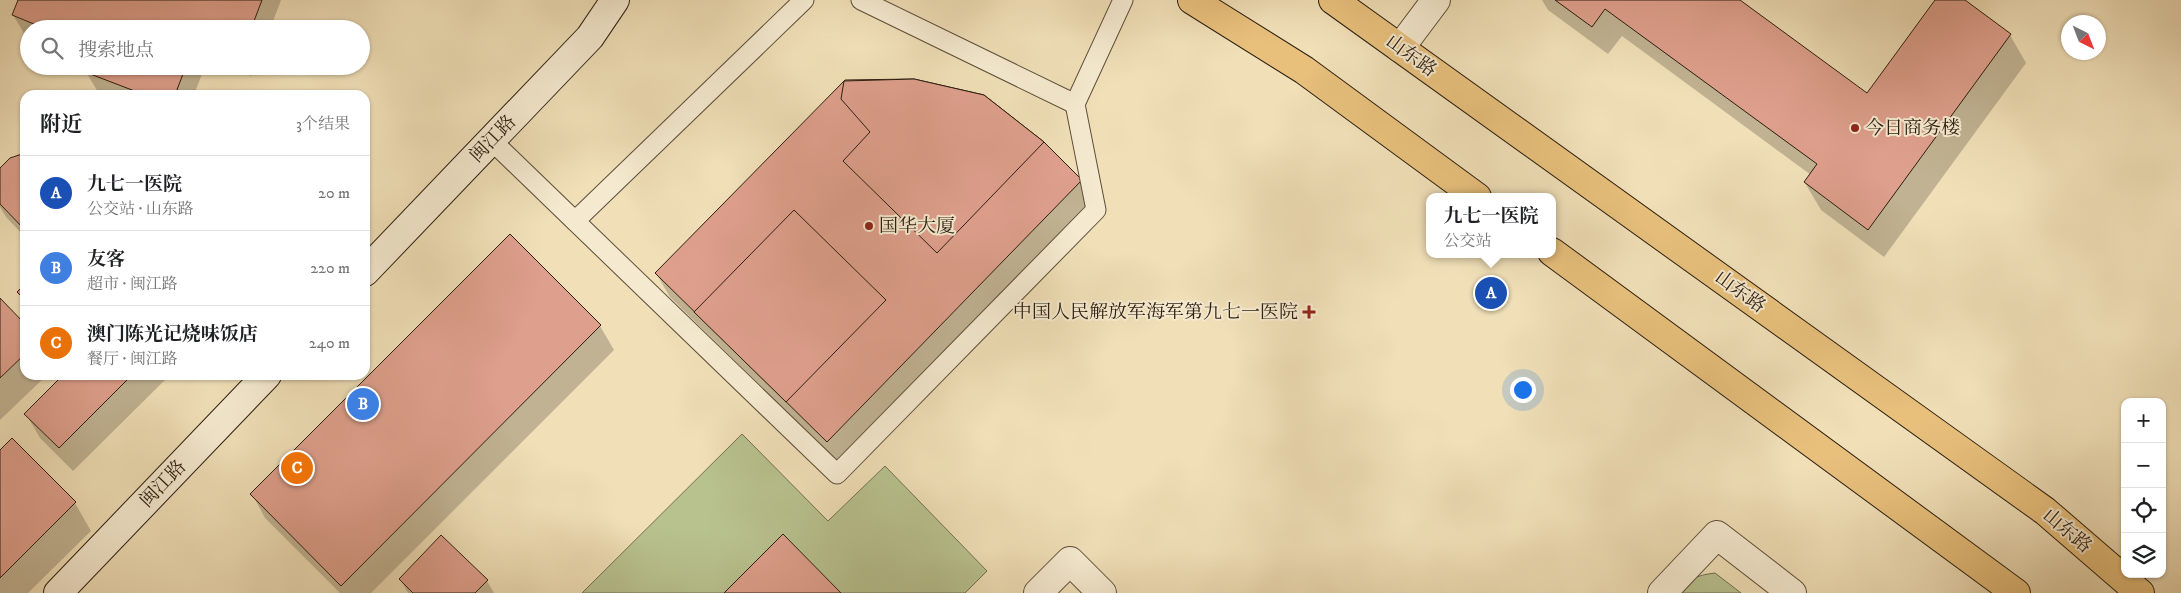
<!DOCTYPE html>
<html lang="zh">
<head>
<meta charset="utf-8">
<style>
  :root { --surface:#fff; --page:#f2f2f2; --text:#202124; --muted:#757577; --line:#e0e0e0; --accent:#d93025 }
  body { margin:0; font-family:"IM FELL DW Pica","Noto Serif SC",serif; background:var(--page); color:var(--text) }
  .controls { position:absolute; right:15px; bottom:15px; display:grid; overflow:hidden; border-radius:10px; box-shadow:0 1px 4px #0004 }
  .controls button { width:45px; height:45px; display:grid; place-items:center; padding:0; border:0; border-bottom:1px solid var(--line); background:var(--surface); color:var(--text); font:25px sans-serif }
  .compass { position:absolute; left:2061px; top:15px; width:45px; height:45px; border-radius:50%; background:var(--surface); box-shadow:0 1px 4px #0004; rotate:138deg }
  .you { position:absolute; left:1522px; top:389px; width:18px; height:18px; margin:-12px; border:4px solid #fff; border-radius:50%; background:#1a73e8; box-shadow:0 0 0 8px #1a73e833 }
  .badge { display:grid; place-items:center; width:32px; height:32px; border-radius:50%; background:var(--accent); color:#fff; font-size:16px; font-weight:700 }
  .pin { position:absolute; translate:-50% -50%; border:2px solid #fff; box-shadow:0 1px 5px #0006 }
  .popup { position:absolute; left:1426px; top:193px; width:130px; height:65px; box-sizing:border-box; display:grid; place-content:center; border-radius:10px; background:var(--surface); filter:drop-shadow(0 1px 4px #0005); font-size:16px; white-space:nowrap; color:var(--muted) }
  .popup b { font-size:19px; color:var(--text) }
  .popup::after { content:''; position:absolute; left:50%; top:100%; margin-left:-10px; border:10px solid transparent; border-top-color:var(--surface) }
  .list { margin:0; padding:0; list-style:none }
  h2 { display:flex; justify-content:space-between; align-items:center; height:65px; margin:0; padding:0 20px; font-size:21px }
  h2 small { font-size:16px; font-weight:400; color:var(--muted) }
  .list li { display:grid; grid-template-columns:32px 1fr auto; gap:15px; align-items:center; box-sizing:border-box; height:75px; padding:0 20px; border-top:1px solid var(--line) }
  .list b { display:block; font-size:19px; white-space:nowrap }
  .list p { margin:0; font-size:16px; white-space:nowrap; color:var(--muted) }
  .list em { font-size:16px; font-style:normal; color:var(--muted) }
  .icon { flex:none; width:28px; height:28px; fill:none; stroke:currentColor; stroke-width:2; stroke-linecap:round; stroke-linejoin:round }
  .map { position:relative; flex:none; width:2181px; height:593px; overflow:hidden }
  .search { position:absolute; background:var(--surface); box-shadow:0 1px 4px #0004; left:20px; top:20px; width:350px; height:55px; display:flex; align-items:center; gap:12px; box-sizing:border-box; padding:0 18px; border-radius:28px; color:var(--muted); font-size:19px }
  .panel { position:absolute; background:var(--surface); box-shadow:0 1px 4px #0004; left:20px; top:90px; width:350px; height:290px; border-radius:15px }
  .map>svg:first-child { display:block }
</style>
</head>
<body>
<div class="map">
<svg width="2181" height="593" viewBox="0 0 2181 593">
  <rect width="100%" height="100%" fill="#f0dfb7"/>
  <filter id="stains"><feTurbulence type="fractalNoise" baseFrequency=".004" numOctaves="4"/><feColorMatrix values="0 0 0 0 .2 0 0 0 0 .09 0 0 0 0 .02 0 0 0 .5 -.17"/></filter>
  <radialGradient id="worn" r=".72"><stop offset=".6" stop-color="#630" stop-opacity="0"/><stop offset="1" stop-color="#630" stop-opacity=".3"/></radialGradient>
  <!-- green -->
  <g fill="#b8c28f" stroke="#727050">
    <path d="M742 434 828 521 885 466 987 571 965 593H582Z"/>
    <path d="M1715 573 1741 593H1674C1686 580 1697 575 1715 573Z"/>
  </g>
  <!-- shadow -->
  <g fill="#0003">
    <path d="M19 0H281L270 29H29V37L25 35 13 15Z"/>
    <path d="M1542 0H1738L1867 94 1936 0H1962L2010 35 2026 63 1884 257 1821 210 1805 183 1811 175 1622 36 1608 54 1548 10Z"/>
    <path d="M88 66H205L194 95H106L98 92 86 72Z"/>
    <path d="M227 66H255L252 76Z"/>
    <path d="M25 154V237L6 217 0 207V170Z"/>
    <path d="M1081 181 1095 204 841 465 670 297 656 273Z"/>
    <path d="M510 236 600 326 614 350 371 593H340L265 518 252 494Z"/>
    <path d="M0 299 25 326V375H47L0 420Z"/>
    <path d="M65 375H170L73 471 40 438 26 414Z"/>
    <path d="M0 452 75 503 91 531 28 593H0Z"/>
    <path d="M400 579 487 581 494 593H408Z"/>
  </g>
  <!-- building -->
  <g fill="#de9f8c" stroke="#2c1e10">
    <path d="M18 0H262L251 29H46L12 15Z"/>
    <path d="M1555 0H1740L1867 93 1935 0H1965L2011 34 1868 230 1804 182 1817 164 1605 9 1592 27Z"/>
    <path d="M87 66H186L175 95H145L85 72Z"/>
    <path d="M914 79 984 95 1044 142 1082 180 827 442 655 273 845 80Z"/>
    <path d="M914 79 984 95 1044 142 937 253 843 161 870 132 841 99 844 81Z"/>
    <path d="M25 153V230L0 204V168L10 158Z"/>
    <path d="M794 210 886 300 786 402 694 312Z"/>
    <path d="M510 234 601 325 341 586 250 494Z"/>
    <path d="M25 284V300L17 292Z"/>
    <path d="M0 298 25 324V354L0 378Z"/>
    <path d="M63 375H132L59 448 24 414Z"/>
    <path d="M12 438 76 502 0 578V450Z"/>
    <path d="M783 534 841 593H724Z"/>
    <path d="M441 535 488 580 475 593H413L399 579Z"/>
  </g>
  <g fill="none" stroke-linecap="round" stroke-linejoin="round">
    <defs>
      <g id="lane">
        <path d="M861 0 1075 104"/>
        <path d="M491 140 837 474 1096 210 1075 104 1123 0"/>
        <path d="M575 221 804 0"/>
      </g>
      <g id="street">
        <path d="M1400 48 1436 0"/>
        <path d="M1038 593 1070 561 1102 593"/>
        <path d="M1662 593 1717 535 1792 593"/>
      </g>
      <g id="secondary">
        <path d="M365 272 590 37 615 0"/>
        <path d="M58 593 267 375"/>
      </g>
      <g id="primary">
        <path d="M1192 0 1304 70 1477 197"/>
        <path d="M1333 0 2045 511 2140 593"/>
        <path d="M1552 252 2016 593"/>
      </g>
    </defs>
    <!-- lane casing -->
    <use href="#lane" stroke="#5d4e3a" stroke-width="21"/>
    <!-- street casing -->
    <use href="#street" stroke="#5d4e3a" stroke-width="30"/>
    <!-- secondary casing -->
    <use href="#secondary" stroke="#2c1e10" stroke-width="30"/>
    <!-- primary casing -->
    <use href="#primary" stroke="#2c1e10" stroke-width="30"/>
    <!-- lane -->
    <use href="#lane" stroke="#f5ead0" stroke-width="19"/>
    <!-- street -->
    <use href="#street" stroke="#f5ead0" stroke-width="28"/>
    <!-- secondary -->
    <use href="#secondary" stroke="#f5ead0" stroke-width="28"/>
    <!-- primary -->
    <use href="#primary" stroke="#e8c07c" stroke-width="28"/>
  </g>
  <!-- markers -->
  <g fill="#8f2418" stroke="#f5ead0" stroke-width="2">
    <circle cx="1855" cy="128" r="5"/>
    <circle cx="869" cy="226" r="5"/>
    <path d="M1306.5 304.5h5v5h5v5h-5v5h-5v-5h-5v-5h5z"/>
  </g>
  <g text-anchor="middle" dominant-baseline="central" stroke-width="4" stroke-linejoin="round" paint-order="stroke">
    <!-- street labels -->
    <g font-size="19" fill="#2c1e10" stroke="#f5ead0">
      <text transform="translate(1411 56) rotate(36)">山东路</text>
      <text transform="translate(493 139) rotate(-46)">闽江路</text>
      <text transform="translate(1740 292) rotate(36)">山东路</text>
      <text transform="translate(163 484) rotate(-46)">闽江路</text>
      <text transform="translate(2067 531) rotate(40)">山东路</text>
    </g>
    <!-- poi labels -->
    <g font-size="19" fill="#2c1e10" stroke="#f5ead0" text-anchor="start">
      <text x="1865" y="128">今日商务楼</text>
      <text x="879" y="226">国华大厦</text>
      <text x="1298" y="312" text-anchor="end">中国人民解放军海军第九七一医院</text>
    </g>
  </g>
  <rect width="100%" height="100%" filter="url(#stains)"/>
  <rect width="100%" height="100%" fill="url(#worn)"/>
</svg>
<div class="controls">
<button>+</button>
<button>−</button>
<button><svg class="icon" aria-label="locate" viewBox="0 0 24 24"><circle cx="12" cy="12" r="6"/><path d="M12 2v4M12 18v4M2 12h4M18 12h4"/></svg></button>
<button><svg class="icon" aria-label="layers" viewBox="0 0 24 24"><path d="M12 4l9 5-9 5-9-5zM3 14l9 5 9-5"/></svg></button>
</div>
<svg class="compass" viewBox="-18 -18 36 36"><path d="M0-13l5 13h-10z" fill="#e53935"/><path d="M0 13l5-13h-10z" fill="#757577"/></svg>
<div class="you"></div>
<div class="pin badge" style="left:1491px;top:293px;background:#1a4fb4">A</div>
<div class="popup"><b>九七一医院</b>公交站</div>
<div class="pin badge" style="left:363px;top:404px;background:#3f7fe0">B</div>
<div class="pin badge" style="left:297px;top:468px;background:#e8710a">C</div>
<div class="search"><svg class="icon" aria-label="search" viewBox="0 0 24 24"><circle cx="10" cy="10" r="6"/><path d="M15 15l6 6"/></svg>搜索地点</div>
<section class="panel">
<h2>附近<small>3个结果</small></h2>
<ul class="list">
<li><span class="badge" style="background:#1a4fb4">A</span><div><b>九七一医院</b><p>公交站 · 山东路</p></div><em>20 m</em></li>
<li><span class="badge" style="background:#3f7fe0">B</span><div><b>友客</b><p>超市 · 闽江路</p></div><em>220 m</em></li>
<li><span class="badge" style="background:#e8710a">C</span><div><b>澳门陈光记烧味饭店</b><p>餐厅 · 闽江路</p></div><em>240 m</em></li>
</ul>
</section>
</div>
</body>
</html>
